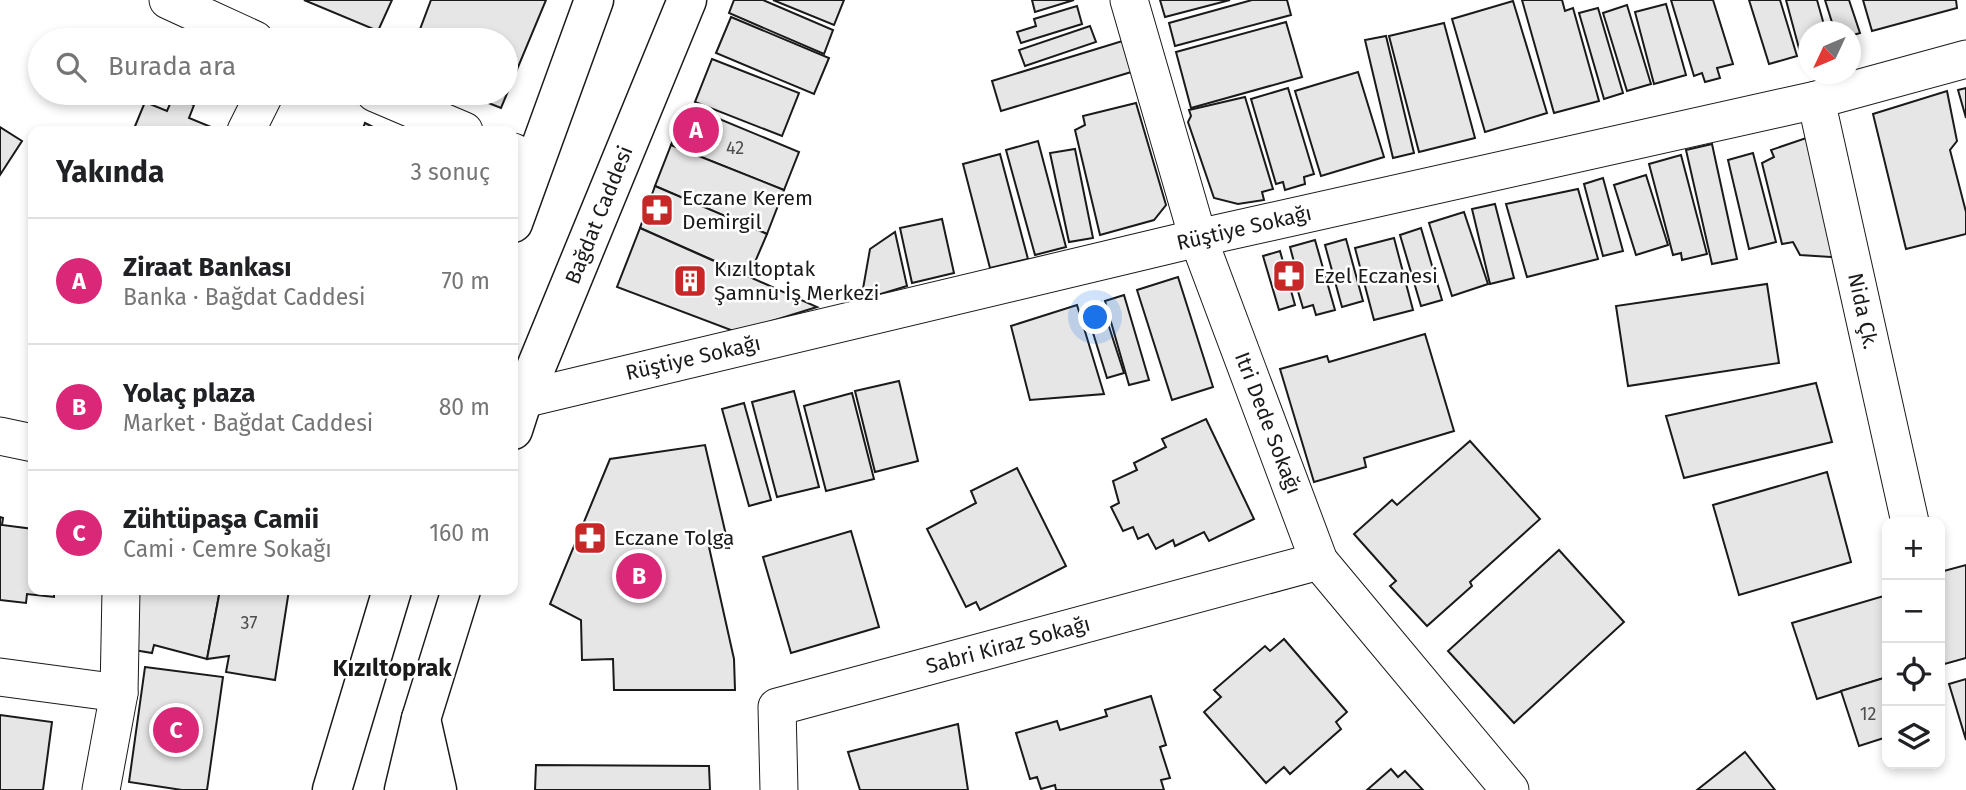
<!DOCTYPE html>
<html lang="tr">
<head>
<meta charset="utf-8">
<style>
  :root { --surface:#fff; --page:#f6f6f6; --text:#202124; --muted:#757577; --line:#e0e0e0; --accent:#db2777 }
  body { margin:0; font-family:"Fira Sans",sans-serif; background:var(--page); color:var(--text) }
  .controls { position:absolute; right:21px; bottom:21px; display:grid; overflow:hidden; border-radius:14px; box-shadow:0 4px 10px #0003 }
  .controls button { width:63px; height:63px; display:grid; place-items:center; padding:0; border:0; border-bottom:2px solid var(--line); background:var(--surface); color:var(--text); font:35px sans-serif }
  .compass { position:absolute; left:1798px; top:21px; width:63px; height:63px; border-radius:50%; background:var(--surface); box-shadow:0 4px 10px #0003; rotate:226deg }
  .you { position:absolute; left:1096px; top:318px; width:24px; height:24px; margin:-18px; border:5px solid #fff; border-radius:50%; background:#1a73e8; box-shadow:0 0 0 10px #1a73e833 }
  .badge { display:grid; place-items:center; width:46px; height:46px; border-radius:50%; background:var(--accent); color:#fff; font-size:23px; font-weight:700 }
  .pin { position:absolute; translate:-50% -50%; border:4px solid #fff; box-shadow:0 2px 7px #0006 }
  .list { margin:0; padding:0; list-style:none }
  h2 { display:flex; justify-content:space-between; align-items:center; height:91px; margin:0; padding:0 28px; font-size:30px }
  h2 small { font-size:23px; font-weight:400; color:var(--muted) }
  .list li { display:grid; grid-template-columns:46px 1fr auto; gap:21px; align-items:center; box-sizing:border-box; height:126px; padding:0 28px; border-top:2px solid var(--line) }
  .list b { display:block; font-size:26px; white-space:nowrap }
  .list p { margin:0; font-size:23px; white-space:nowrap; color:var(--muted) }
  .list em { font-size:23px; font-style:normal; color:var(--muted) }
  .icon { flex:none; width:38px; height:38px; fill:none; stroke:currentColor; stroke-width:2; stroke-linecap:round; stroke-linejoin:round }
  .map { position:relative; flex:none; width:1966px; height:790px; overflow:hidden }
  .search { position:absolute; background:var(--surface); box-shadow:0 4px 10px #0003; left:28px; top:28px; width:490px; height:77px; display:flex; align-items:center; gap:18px; box-sizing:border-box; padding:0 24px; border-radius:38px; color:var(--muted); font-size:26px }
  .panel { position:absolute; background:var(--surface); box-shadow:0 4px 10px #0003; left:28px; top:126px; width:490px; height:469px; border-radius:14px }
  .map>svg:first-child { display:block }
</style>
</head>
<body>
<div class="map">
<svg width="1966" height="790" viewBox="0 0 1966 790">
  <rect width="100%" height="100%" fill="#fff"/>
  <!-- building -->
  <g fill="#e6e6e6" stroke="#1a1a1a" stroke-width="2">
    <path d="M304 0H392L378 31Z"/>
    <path d="M431 0H546L501 108 463 93H506V40H416Z"/>
    <path d="M734 0H763L833 30 824 54 729 13Z"/>
    <path d="M773 0H844L834 25Z"/>
    <path d="M1032 0H1074L1035 12Z"/>
    <path d="M1160 0H1230L1165 17Z"/>
    <path d="M1252 0H1287L1291 15 1175 46 1169 23Z"/>
    <path d="M1522 0H1562L1565 11 1573 8 1599 101 1554 113Z"/>
    <path d="M1671 0H1713L1733 64 1717 68 1720 78 1705 82 1702 73 1694 76Z"/>
    <path d="M1749 0H1780L1797 56 1769 64Z"/>
    <path d="M1786 0H1817L1826 32H1808V50L1800 52Z"/>
    <path d="M1825 0H1849L1860 33 1850 36V32H1835Z"/>
    <path d="M1863 0H1956L1957 8 1872 31Z"/>
    <path d="M1513 1 1547 113 1485 132 1452 19Z"/>
    <path d="M1666 4 1686 75 1654 84 1635 12Z"/>
    <path d="M1627 5 1651 84 1627 91 1603 13Z"/>
    <path d="M1077 6 1082 24 1021 43 1017 32 1036 26 1034 19Z"/>
    <path d="M1598 8 1623 93 1604 99 1579 13Z"/>
    <path d="M731 17 829 58 814 94 716 53Z"/>
    <path d="M1286 22 1302 77 1191 108 1176 52Z"/>
    <path d="M1444 23 1475 138 1419 152 1389 36Z"/>
    <path d="M1090 26 1096 42 1025 66 1019 50Z"/>
    <path d="M1386 36 1414 153 1393 158 1365 40Z"/>
    <path d="M1129 39 1138 70 1001 111 992 81Z"/>
    <path d="M712 59 799 93 782 136 695 102Z"/>
    <path d="M1358 72 1384 157 1321 176 1295 91Z"/>
    <path d="M1288 88 1314 174 1304 177 1305 184 1285 190 1283 182 1276 184 1251 99Z"/>
    <path d="M1966 88V118L1958 90Z"/>
    <path d="M1947 91 1957 141 1950 150 1966 212V234L1906 249 1873 114Z"/>
    <path d="M173 97 194 105 189 118 216 129 215 131H133L145 102 167 111Z"/>
    <path d="M1245 97 1273 189 1262 192 1264 200 1238 204 1214 198 1188 122 1191 116 1189 110Z"/>
    <path d="M1136 103 1166 205 1154 220 1100 235 1075 130 1085 125 1083 116Z"/>
    <path d="M688 106 799 152 784 190 671 145Z"/>
    <path d="M365 123 381 131H362Z"/>
    <path d="M0 127 22 141 0 175Z"/>
    <path d="M1815 135 1846 258 1800 255 1793 242 1782 244 1762 163 1774 157 1771 150Z"/>
    <path d="M1038 141 1066 247 1035 255 1006 150Z"/>
    <path d="M1712 144 1737 259 1712 264 1686 150Z"/>
    <path d="M671 145 784 190 767 234 655 186Z"/>
    <path d="M1075 149 1093 238 1069 242 1050 153Z"/>
    <path d="M1753 153 1776 242 1749 249 1728 160Z"/>
    <path d="M1000 154 1028 259 990 268 963 164Z"/>
    <path d="M1681 155 1707 254 1682 260 1681 253 1673 255 1649 164Z"/>
    <path d="M1646 175 1668 245 1636 255 1614 185Z"/>
    <path d="M1603 178 1623 251 1603 256 1584 184Z"/>
    <path d="M655 186 767 234 749 276 640 228Z"/>
    <path d="M1578 189 1598 259 1527 277 1506 204Z"/>
    <path d="M1495 204 1514 278 1490 284 1472 209Z"/>
    <path d="M1464 212 1488 284 1452 296 1429 223Z"/>
    <path d="M942 219 954 273 912 283 900 228Z"/>
    <path d="M640 228 817 307 736 332 617 287Z"/>
    <path d="M1421 228 1442 300 1421 306 1400 235Z"/>
    <path d="M895 232 907 286 861 300 870 249Z"/>
    <path d="M1394 238 1413 310 1374 320 1355 248Z"/>
    <path d="M1346 239 1363 301 1342 307 1325 245Z"/>
    <path d="M1315 240 1335 310 1316 315 1313 305 1303 308 1294 278 1298 277 1290 247Z"/>
    <path d="M1280 251 1295 305 1279 310 1263 256Z"/>
    <path d="M1178 277 1213 387 1172 400 1137 290Z"/>
    <path d="M1767 284 1779 363 1628 386 1616 306Z"/>
    <path d="M1124 295 1149 380 1129 385 1105 301Z"/>
    <path d="M1101 302 1124 373 1107 378 1085 307Z"/>
    <path d="M1077 305 1104 394 1030 400 1011 326Z"/>
    <path d="M1425 334 1454 431 1364 458 1366 467 1314 482 1280 369 1327 356 1329 362Z"/>
    <path d="M899 381 918 461 875 472 855 391Z"/>
    <path d="M1816 383 1832 442 1684 478 1666 416Z"/>
    <path d="M794 391 819 487 777 497 752 402Z"/>
    <path d="M852 393 874 479 826 491 804 406Z"/>
    <path d="M744 403 771 500 749 506 722 409Z"/>
    <path d="M1206 419 1254 519 1209 541 1204 532 1175 546 1173 540 1156 549 1148 534 1138 539 1133 527 1123 531 1111 507 1119 503 1113 481 1137 470 1134 463 1166 447 1162 439Z"/>
    <path d="M1470 441 1540 519 1470 582 1472 586 1427 626 1390 586 1396 581 1354 534 1392 500 1397 505Z"/>
    <path d="M705 445 729 548 709 547 734 659 735 690H614L613 659 582 660 581 620 550 604 610 459Z"/>
    <path d="M1017 468 1066 566 980 610 976 602 966 607 927 529 976 503 971 491Z"/>
    <path d="M1827 472 1851 562 1739 595 1713 505Z"/>
    <path d="M0 517 3 518 2 525 33 529V590H54V597L27 594 26 603 0 600Z"/>
    <path d="M851 531 879 627 791 653 763 557Z"/>
    <path d="M1559 550 1624 622 1514 723 1448 651Z"/>
    <path d="M1966 565V658L1941 665 1940 572Z"/>
    <path d="M136 590H220L207 659 154 645 152 653 128 649Z"/>
    <path d="M220 590H289L275 680 226 672 229 656 207 659Z"/>
    <path d="M1887 595V677L1817 699 1792 623Z"/>
    <path d="M1284 639 1347 712 1336 722 1341 729 1290 774 1284 767 1266 783 1204 712 1221 697 1214 690 1265 646 1270 651Z"/>
    <path d="M145 667 223 677 207 790H182L129 782Z"/>
    <path d="M1887 677V737L1859 746 1841 691Z"/>
    <path d="M1966 679V740L1949 684Z"/>
    <path d="M1151 696 1166 745 1160 747 1170 778 1161 780 1164 790H1056L1055 785 1041 789 1037 777 1030 779 1016 733 1057 721 1060 730 1107 716 1105 710Z"/>
    <path d="M0 715 52 722 43 790H0Z"/>
    <path d="M958 724 968 790H860L848 752Z"/>
    <path d="M1745 752 1775 790H1697Z"/>
    <path d="M536 765 709 766 710 790H535Z"/>
    <path d="M1391 769 1398 777 1405 771 1423 790H1367Z"/>
  </g>
  <g fill="none" stroke-linecap="round" stroke-linejoin="round">
    <defs>
      <g id="street">
        <path d="M168 0 255 40"/>
        <path d="M1129 0 1198 238 1319 561 1510 790"/>
        <path d="M375 93 464 131"/>
        <path d="M1816 100 1910 522"/>
        <path d="M246 131 265 93"/>
        <path d="M513 152 533 162"/>
        <path d="M523 399 1198 238 1816 100 1966 59"/>
        <path d="M0 436 33 443"/>
        <path d="M0 677 119 693"/>
        <path d="M101 790 119 693 121 590"/>
        <path d="M779 790 777 707 1319 561"/>
      </g>
      <path id="secondary" d="M421 719 437 790"/>
      <g id="primary">
        <path d="M513 223 594 0"/>
        <path d="M513 430 523 399 687 0"/>
        <path d="M332 790 392 590"/>
        <path d="M404 790 421 719 461 590"/>
      </g>
    </defs>
    <!-- street casing -->
    <use href="#street" stroke="#1a1a1a" stroke-width="39"/>
    <!-- secondary casing -->
    <use href="#secondary" stroke="#1a1a1a" stroke-width="41"/>
    <!-- primary casing -->
    <use href="#primary" stroke="#1a1a1a" stroke-width="41"/>
    <!-- street -->
    <use href="#street" stroke="#fff" stroke-width="37"/>
    <!-- secondary -->
    <use href="#secondary" stroke="#fff" stroke-width="38"/>
    <!-- primary -->
    <use href="#primary" stroke="#fff" stroke-width="38"/>
  </g>
  <!-- icons -->
  <defs>
    <symbol id="pharmacy-square" viewBox="-11 -11 22 22"><rect x="-9" y="-9" width="18" height="18" rx="4" fill="#c62828" stroke="#fff"/><path d="M-2-6h4v4h4v4h-4v4h-4v-4h-4v-4h4Z" fill="#fff"/></symbol>
    <symbol id="building-square" viewBox="-11 -11 22 22"><rect x="-9" y="-9" width="18" height="18" rx="4" fill="#c62828" stroke="#fff"/><path d="M-4-6H4V6H1V3H-1V6H-4ZM-2.5-4.3h1.7v1.8h-1.7ZM.8-4.3h1.7v1.8H.8ZM-2.5-1h1.7V.8h-1.7ZM.8-1h1.7V.8H.8Z" fill="#fff"/></symbol>
  </defs>
  <g fill-rule="evenodd">
    <use href="#pharmacy-square" x="638" y="191" width="38" height="38"/>
    <use href="#pharmacy-square" x="1270" y="257" width="38" height="38"/>
    <use href="#building-square" x="671" y="262" width="38" height="38"/>
    <use href="#pharmacy-square" x="571" y="519" width="38" height="38"/>
  </g>
  <g text-anchor="middle" dominant-baseline="central" stroke-width="5" stroke-linejoin="round" paint-order="stroke">
    <!-- number labels -->
    <g font-size="18" fill="#4d4d4d">
      <text x="735" y="148">42</text>
      <text x="249" y="623">37</text>
      <text x="1868" y="714">12</text>
    </g>
    <!-- poi labels -->
    <g font-size="21" fill="#1a1a1a" stroke="#fff" text-anchor="start">
      <text x="682" y="198">Eczane Kerem<tspan x="682" dy="24">Demirgil</tspan></text>
      <text x="714" y="269">Kızıltoptak<tspan x="714" dy="24">Şamnu İş Merkezi</tspan></text>
      <text x="1314" y="276">Ezel Eczanesi</text>
      <text x="614" y="538">Eczane Tolga</text>
    </g>
    <!-- street labels -->
    <g font-size="21" fill="#1a1a1a" stroke="#fff">
      <text transform="translate(599 215) rotate(-68)">Bağdat Caddesi</text>
      <text transform="translate(1244 228) rotate(-13)">Rüştiye Sokağı</text>
      <text transform="translate(1863 311) rotate(78)">Nida Çk.</text>
      <text transform="translate(693 358) rotate(-13)">Rüştiye Sokağı</text>
      <text transform="translate(1268 423) rotate(69)">Itri Dede Sokağı</text>
      <text transform="translate(1008 645) rotate(-15)">Sabri Kiraz Sokağı</text>
    </g>
    <!-- quarter labels -->
    <g font-size="24" font-weight="bold" fill="#1a1a1a" stroke="#fff">
      <text x="392" y="668">Kızıltoprak</text>
    </g>
  </g>
</svg>
<div class="controls">
<button>+</button>
<button>−</button>
<button><svg class="icon" aria-label="locate" viewBox="0 0 24 24"><circle cx="12" cy="12" r="6"/><path d="M12 2v4M12 18v4M2 12h4M18 12h4"/></svg></button>
<button><svg class="icon" aria-label="layers" viewBox="0 0 24 24"><path d="M12 4l9 5-9 5-9-5zM3 14l9 5 9-5"/></svg></button>
</div>
<svg class="compass" viewBox="-18 -18 36 36"><path d="M0-13l5 13h-10z" fill="#e53935"/><path d="M0 13l5-13h-10z" fill="#757577"/></svg>
<div class="you"></div>
<div class="pin badge" style="left:696px;top:130px">A</div>
<div class="pin badge" style="left:639px;top:576px">B</div>
<div class="pin badge" style="left:176px;top:730px">C</div>
<div class="search"><svg class="icon" aria-label="search" viewBox="0 0 24 24"><circle cx="10" cy="10" r="6"/><path d="M15 15l6 6"/></svg>Burada ara</div>
<section class="panel">
<h2>Yakında<small>3 sonuç</small></h2>
<ul class="list">
<li><span class="badge">A</span><div><b>Ziraat Bankası</b><p>Banka · Bağdat Caddesi</p></div><em>70 m</em></li>
<li><span class="badge">B</span><div><b>Yolaç plaza</b><p>Market · Bağdat Caddesi</p></div><em>80 m</em></li>
<li><span class="badge">C</span><div><b>Zühtüpaşa Camii</b><p>Cami · Cemre Sokağı</p></div><em>160 m</em></li>
</ul>
</section>
</div>
</body>
</html>
